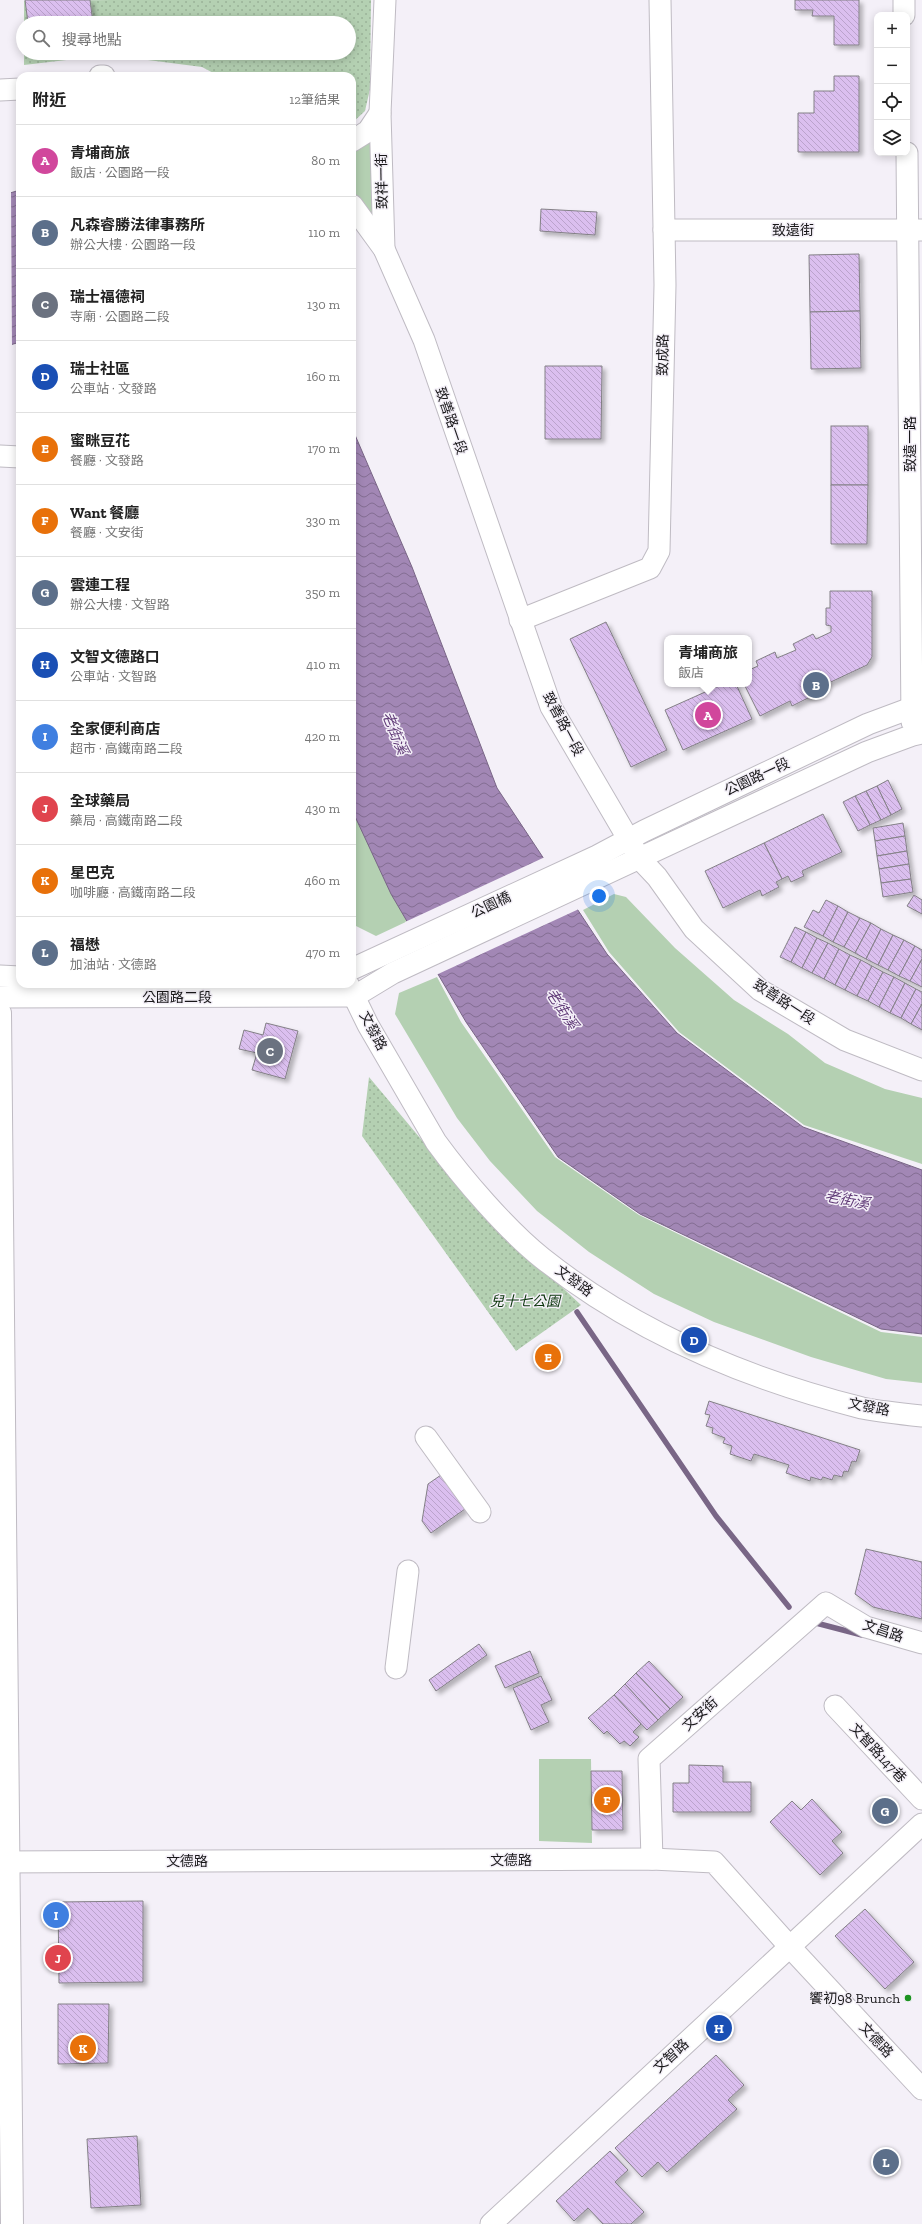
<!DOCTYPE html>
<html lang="zh-TW">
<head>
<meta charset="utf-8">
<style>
  :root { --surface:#fff; --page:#f6f6f6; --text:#222; --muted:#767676; --line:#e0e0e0; --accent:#1c9321 }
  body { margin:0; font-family:"Zilla Slab","Noto Sans TC",serif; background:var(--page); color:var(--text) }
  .controls { position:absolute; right:12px; top:12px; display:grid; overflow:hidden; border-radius:8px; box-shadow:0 2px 10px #0003 }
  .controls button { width:36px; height:36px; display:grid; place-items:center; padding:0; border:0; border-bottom:1px solid var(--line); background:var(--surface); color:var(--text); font:20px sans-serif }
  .you { position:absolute; left:599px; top:896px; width:14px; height:14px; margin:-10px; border:3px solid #fff; border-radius:50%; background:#1a73e8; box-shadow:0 0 0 6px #1a73e833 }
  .badge { display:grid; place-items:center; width:26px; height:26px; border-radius:50%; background:var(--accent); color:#fff; font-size:13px; font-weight:700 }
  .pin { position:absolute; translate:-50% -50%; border:2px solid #fff; box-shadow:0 1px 4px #0006 }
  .popup { position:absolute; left:664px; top:635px; width:88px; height:52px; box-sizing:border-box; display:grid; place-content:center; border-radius:8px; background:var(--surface); filter:drop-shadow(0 1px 3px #0005); font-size:13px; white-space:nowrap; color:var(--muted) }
  .popup b { font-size:15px; color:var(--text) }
  .popup::after { content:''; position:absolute; left:50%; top:100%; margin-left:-8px; border:8px solid transparent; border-top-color:var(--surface) }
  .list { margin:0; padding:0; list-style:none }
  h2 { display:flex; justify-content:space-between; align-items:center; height:52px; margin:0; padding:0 16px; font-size:17px }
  h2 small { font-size:13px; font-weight:400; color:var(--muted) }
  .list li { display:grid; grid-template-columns:26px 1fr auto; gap:12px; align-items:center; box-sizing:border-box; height:72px; padding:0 16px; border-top:1px solid var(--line) }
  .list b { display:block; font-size:15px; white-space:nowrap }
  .list p { margin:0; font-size:13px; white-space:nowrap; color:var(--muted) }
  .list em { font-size:13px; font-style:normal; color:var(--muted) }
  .icon { flex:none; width:22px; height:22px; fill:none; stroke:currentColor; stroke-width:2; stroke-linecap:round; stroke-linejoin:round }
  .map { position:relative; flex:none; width:922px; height:2224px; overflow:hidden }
  .search { position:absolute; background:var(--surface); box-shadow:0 2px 10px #0003; left:16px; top:16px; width:340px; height:44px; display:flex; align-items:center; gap:10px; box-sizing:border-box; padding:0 14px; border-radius:22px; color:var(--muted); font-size:15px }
  .panel { position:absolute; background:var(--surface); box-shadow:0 2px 10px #0003; left:16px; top:72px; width:340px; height:916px; border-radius:12px }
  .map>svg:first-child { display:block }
</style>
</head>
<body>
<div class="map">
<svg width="922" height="2224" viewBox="0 0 922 2224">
  <defs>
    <pattern id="park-dots" width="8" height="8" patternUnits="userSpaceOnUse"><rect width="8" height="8" fill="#b4d0b2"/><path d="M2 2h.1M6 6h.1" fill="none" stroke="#9ab298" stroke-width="1.8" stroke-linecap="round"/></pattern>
    <pattern id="water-waves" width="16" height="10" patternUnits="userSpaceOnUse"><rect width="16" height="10" fill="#a287b5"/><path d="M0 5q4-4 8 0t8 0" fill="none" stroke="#836d92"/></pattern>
    <pattern id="building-back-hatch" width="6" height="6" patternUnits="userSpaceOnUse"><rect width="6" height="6" fill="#dbbfef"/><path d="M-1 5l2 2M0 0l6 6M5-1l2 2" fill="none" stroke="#bba3cc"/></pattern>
    <filter id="shadow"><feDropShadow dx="3.5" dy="3.5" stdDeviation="2" flood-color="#0004"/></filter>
  </defs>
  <rect width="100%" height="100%" fill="#f4f0f8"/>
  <!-- grass -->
  <g fill="#b4d0b2">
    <path d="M380 113 384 249 352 205V141Z"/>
    <path d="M352 804 410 920 376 936 352 924Z"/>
    <path d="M614 894 626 897 675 948 734 1000 788 1034 825 1063 885 1089 922 1098V1164L804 1125 679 1032 609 952 583 910Z"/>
    <path d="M437 977 461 1022 555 1157 639 1215 881 1332 922 1337V1383L886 1379 811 1357 714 1322 654 1294 589 1252 537 1211 490 1161 457 1118 395 1014 399 993Z"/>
    <path d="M539 1759H591L592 1843 539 1841Z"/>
  </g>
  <!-- park -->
  <g fill="url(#park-dots)">
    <path d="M111 0H371L370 89 365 111 352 123V76H219L202 67 109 55 24 65V53H349V23H24V1Z"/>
    <path d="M369 1077 482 1212 581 1305 516 1351 362 1136Z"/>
  </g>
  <!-- water -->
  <g fill="url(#water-waves)" stroke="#796686">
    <path d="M20 190V342L0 348V196Z"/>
    <path d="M352 428 412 567 497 788 607 954 677 1033 803 1127 922 1170V1334L881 1329 640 1214 558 1157 466 1022 391 894 352 810Z"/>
  </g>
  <!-- pier -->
  <g fill="#f4f0f8">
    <path d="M11 191 12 346 0 350V194Z"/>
    <path d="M545 857 579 909 436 975 405 922Z"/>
  </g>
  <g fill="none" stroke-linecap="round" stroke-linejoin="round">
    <!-- stream -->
    <g stroke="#796686" stroke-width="5.5">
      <path d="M577 1312 716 1516 789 1607"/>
      <path d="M816 1623 862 1635"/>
    </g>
  </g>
  <!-- building -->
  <g fill="url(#building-back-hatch)" stroke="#838086" filter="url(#shadow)">
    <path d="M25 0H90L93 23H28Z"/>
    <path d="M795 0H859V45H834V16H812L813 10H795Z"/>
    <path d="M834 76H859V152H798V113H814V91H834Z"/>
    <path d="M541 209 597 212 595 235 540 231Z"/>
    <path d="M859 254 860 311 810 312 809 255Z"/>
    <path d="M860 311 861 368 811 369 810 312Z"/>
    <path d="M545 366H602L601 439H545Z"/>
    <rect x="831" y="426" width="37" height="59"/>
    <path d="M831 485H868L867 544H831Z"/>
    <path d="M830 591H872V657L867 665 818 688 820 692 792 706 790 701 760 716 744 684H749V670L758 666 756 661 775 652 777 658 796 650 793 644 813 634 816 639 831 632V626L826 625V608H830Z"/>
    <path d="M606 622 667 750 631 767 570 639Z"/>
    <path d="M723 684H736L752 719 683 750 665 710Z"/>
    <path d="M888 780 902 809 891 815 877 786Z"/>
    <path d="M877 786 891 815 881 820 866 791Z"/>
    <path d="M866 791 881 820 870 825 855 796Z"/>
    <path d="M855 796 870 825 858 831 843 802Z"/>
    <path d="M823 814 842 852 802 871 804 876 791 882 788 876 782 879 764 843Z"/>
    <path d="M903 823 905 836 875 841 873 828Z"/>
    <path d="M905 836 907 851 877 856 875 841Z"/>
    <path d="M764 843 782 879 776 882 779 887 762 896 760 890 723 908 705 871Z"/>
    <path d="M907 851 909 864 879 869 877 856Z"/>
    <path d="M909 864 911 879 881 883 879 869Z"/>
    <path d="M911 879 913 892 883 897 881 883Z"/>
    <path d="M914 895 922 900V914L907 906Z"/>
    <path d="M826 900 838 906 823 936 804 927 813 910 819 913Z"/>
    <path d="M838 906 848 912 833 942 823 936Z"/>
    <path d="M848 912 860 918 844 947 833 942Z"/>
    <path d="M860 918 871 923 855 953 844 947Z"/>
    <path d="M871 923 881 929 866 959 855 953Z"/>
    <path d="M795 927 806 932 791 962 780 957Z"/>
    <path d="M881 929 893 935 878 965 866 959Z"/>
    <path d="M806 932 817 938 802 968 791 962Z"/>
    <path d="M893 935 904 940 888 970 878 965Z"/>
    <path d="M817 938 828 943 812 973 802 968Z"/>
    <path d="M904 940 915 946 899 976 888 970Z"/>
    <path d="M828 943 839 949 824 979 812 973Z"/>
    <path d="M915 946 922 950V959L910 981 899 976Z"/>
    <path d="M839 949 850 955 835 985 824 979Z"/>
    <path d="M850 955 861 960 845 990 835 985Z"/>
    <path d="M922 959V987L910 981Z"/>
    <path d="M861 960 872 966 857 996 845 990Z"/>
    <path d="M872 966 883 972 868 1001 857 996Z"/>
    <path d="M883 972 894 977 879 1007 868 1001Z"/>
    <path d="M894 977 905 983 890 1013 879 1007Z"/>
    <path d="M905 983 916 989 901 1018 890 1013Z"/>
    <path d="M916 989 922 992V1004L911 1024 901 1018Z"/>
    <path d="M922 1004V1030L911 1024Z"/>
    <path d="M266 1023 298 1031 285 1079 252 1070 257 1053 239 1049 244 1030 263 1035Z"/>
    <path d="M709 1401 860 1450 856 1462 852 1461 848 1472 844 1471 842 1477 834 1475 832 1480 823 1477 821 1480 811 1477 810 1481 786 1473 789 1465 754 1454 751 1461 730 1454 732 1446 723 1443 725 1438 712 1433 713 1428 706 1426 710 1415 705 1414Z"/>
    <path d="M441 1475 465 1509 431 1533 422 1521 428 1484Z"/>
    <path d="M866 1549 922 1562V1619L873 1607 855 1594Z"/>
    <path d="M479 1644 487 1655 436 1691 429 1680Z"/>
    <path d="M530 1651 539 1673 505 1688 495 1666Z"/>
    <path d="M649 1661 683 1697 670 1709 636 1673Z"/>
    <path d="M636 1673 670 1709 658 1720 625 1684Z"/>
    <path d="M541 1676 552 1700 541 1705 549 1722 531 1730 513 1688Z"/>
    <path d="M625 1684 658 1720 647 1730 614 1695Z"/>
    <path d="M614 1695 641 1724 633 1732 639 1737 630 1746 624 1741 620 1744 607 1731 604 1734 588 1718Z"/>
    <path d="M689 1765 723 1766V1782H751V1812H673V1783H689Z"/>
    <path d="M591 1771H622L623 1830H592Z"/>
    <path d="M812 1799 842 1832 832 1841 843 1853 820 1875 770 1822 792 1801 801 1810Z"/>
    <path d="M143 1901V1982L59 1983 58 1902Z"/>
    <path d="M865 1909 914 1962 885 1989 835 1936Z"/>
    <path d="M58 2004H109L108 2063 58 2064Z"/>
    <path d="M716 2055 744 2085 728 2100 737 2109 667 2172 658 2162 642 2177 615 2148Z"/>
    <path d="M137 2136 141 2205 91 2208 87 2139Z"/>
    <path d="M610 2151 628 2170 615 2182 644 2212 631 2224H603L588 2208 574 2221 556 2201Z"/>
  </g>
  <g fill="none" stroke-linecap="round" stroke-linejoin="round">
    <defs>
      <g id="minor">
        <path d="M904 0V15"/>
        <path d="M100 76H104"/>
        <path d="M0 90 20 89"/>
        <path d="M352 141 368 131 380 113"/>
        <path d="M907 153 912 722"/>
        <path d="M352 205 384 249 424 340 551 707 640 859 657 877 694 929 760 990 845 1040 922 1070"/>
        <path d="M664 230H921"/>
        <path d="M384 249 380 113 385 0"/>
        <path d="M0 456 20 457"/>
        <path d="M520 620 650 568 659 551 665 285 660 0"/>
        <path d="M352 969 597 856 644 831 868 724 911 708H922"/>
        <path d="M0 976 20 977"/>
        <path d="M348 984 368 1025 436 1142C463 1179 506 1229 542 1258 635 1332 747 1379 862 1408 882 1412 902 1414 922 1416"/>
        <path d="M355 996 393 973 867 752 913 735 922 733"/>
        <path d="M0 997 355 996"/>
        <path d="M426 1437 480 1512"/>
        <path d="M396 1668 408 1571"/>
        <path d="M835 1706 922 1799"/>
        <path d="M652 1859 649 1759 826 1603 866 1627 922 1643"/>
        <path d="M0 1862 652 1859 714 1862 790 1947 922 2089"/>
        <path d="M491 2224 922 1824"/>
      </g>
      <path id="tertiary" d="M0 1013 12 2224"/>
    </defs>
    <!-- minor casing -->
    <use href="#minor" stroke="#bfbbc3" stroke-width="23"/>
    <!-- tertiary casing -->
    <use href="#tertiary" stroke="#bfbbc3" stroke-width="24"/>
    <!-- minor -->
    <use href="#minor" stroke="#fff" stroke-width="21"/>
    <!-- tertiary -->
    <use href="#tertiary" stroke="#fff" stroke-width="22"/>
  </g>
  <!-- markers -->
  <circle fill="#1c9321" stroke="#f4f0f8" stroke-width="1.5" cx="908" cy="1998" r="4"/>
  <g text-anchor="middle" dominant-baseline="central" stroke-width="3" stroke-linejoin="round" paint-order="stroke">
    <!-- street labels -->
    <g font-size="14" fill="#19181a" stroke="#f4f0f8">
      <text transform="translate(382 181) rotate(-91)">致祥一街</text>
      <text x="793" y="230">致遠街</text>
      <text transform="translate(663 355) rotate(-89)">致成路</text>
      <text transform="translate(451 421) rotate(71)">致善路一段</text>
      <text transform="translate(910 444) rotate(-90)">致遠一路</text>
      <text transform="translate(563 724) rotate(62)">致善路一段</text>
      <text transform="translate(757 777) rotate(-25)">公園路一段</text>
      <text transform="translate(491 905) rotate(-25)">公園橋</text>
      <text x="177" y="997">公園路二段</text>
      <text transform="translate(784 1002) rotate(33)">致善路一段</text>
      <text transform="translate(373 1031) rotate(62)">文發路</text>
      <text transform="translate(574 1281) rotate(36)">文發路</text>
      <text transform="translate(869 1407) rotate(11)">文發路</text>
      <text transform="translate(883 1631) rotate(19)">文昌路</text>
      <text transform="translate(700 1714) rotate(-42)">文安街</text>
      <text transform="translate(878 1753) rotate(47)">文智路147巷</text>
      <text x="511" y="1860">文德路</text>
      <text x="187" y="1861">文德路</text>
      <text transform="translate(876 2040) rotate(47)">文德路</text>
      <text transform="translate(671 2056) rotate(-43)">文智路</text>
    </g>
    <!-- park labels -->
    <g font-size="14" font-style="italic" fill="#083309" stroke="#f4f0f8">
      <text x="525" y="1301">兒十七公園</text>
    </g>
    <!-- poi labels -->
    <g font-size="14" fill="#19181a" stroke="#f4f0f8" text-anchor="end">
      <text x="900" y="1998">饗初98 Brunch</text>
    </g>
    <!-- water labels -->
    <g font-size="15" font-style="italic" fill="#623d79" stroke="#f4f0f8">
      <text transform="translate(395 733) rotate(68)">老街溪</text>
      <text transform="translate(562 1009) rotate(57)">老街溪</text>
      <text transform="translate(847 1200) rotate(11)">老街溪</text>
    </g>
  </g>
</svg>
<div class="controls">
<button>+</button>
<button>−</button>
<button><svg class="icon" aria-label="locate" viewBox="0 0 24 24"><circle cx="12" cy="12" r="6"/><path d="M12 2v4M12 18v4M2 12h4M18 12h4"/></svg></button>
<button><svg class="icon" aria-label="layers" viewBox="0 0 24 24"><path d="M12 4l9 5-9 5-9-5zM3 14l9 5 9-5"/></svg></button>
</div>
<div class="you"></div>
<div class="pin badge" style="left:708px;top:715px;background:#d1479c">A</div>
<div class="popup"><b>青埔商旅</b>飯店</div>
<div class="pin badge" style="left:816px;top:685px;background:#5c6f8a">B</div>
<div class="pin badge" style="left:270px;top:1051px;background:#6b7280">C</div>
<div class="pin badge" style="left:694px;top:1340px;background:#1a4fb4">D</div>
<div class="pin badge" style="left:548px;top:1357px;background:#e8710a">E</div>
<div class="pin badge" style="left:607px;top:1800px;background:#e8710a">F</div>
<div class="pin badge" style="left:885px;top:1811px;background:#5c6f8a">G</div>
<div class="pin badge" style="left:719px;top:2028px;background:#1a4fb4">H</div>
<div class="pin badge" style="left:56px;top:1915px;background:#3f7fe0">I</div>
<div class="pin badge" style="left:58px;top:1958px;background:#e0444e">J</div>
<div class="pin badge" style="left:83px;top:2048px;background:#e8710a">K</div>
<div class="pin badge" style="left:886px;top:2162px;background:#5c6f8a">L</div>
<div class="search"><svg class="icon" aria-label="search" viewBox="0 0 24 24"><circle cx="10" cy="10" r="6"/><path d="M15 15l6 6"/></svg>搜尋地點</div>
<section class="panel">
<h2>附近<small>12筆結果</small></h2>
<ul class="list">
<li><span class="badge" style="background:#d1479c">A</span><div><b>青埔商旅</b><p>飯店 · 公園路一段</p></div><em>80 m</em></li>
<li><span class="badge" style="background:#5c6f8a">B</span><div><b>凡森睿勝法律事務所</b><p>辦公大樓 · 公園路一段</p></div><em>110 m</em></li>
<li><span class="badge" style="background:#6b7280">C</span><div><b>瑞士福德祠</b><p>寺廟 · 公園路二段</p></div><em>130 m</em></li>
<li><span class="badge" style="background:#1a4fb4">D</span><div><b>瑞士社區</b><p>公車站 · 文發路</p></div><em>160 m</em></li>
<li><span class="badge" style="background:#e8710a">E</span><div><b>蜜眯豆花</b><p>餐廳 · 文發路</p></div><em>170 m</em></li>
<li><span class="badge" style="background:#e8710a">F</span><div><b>Want 餐廳</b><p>餐廳 · 文安街</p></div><em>330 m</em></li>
<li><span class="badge" style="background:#5c6f8a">G</span><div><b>雲連工程</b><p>辦公大樓 · 文智路</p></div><em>350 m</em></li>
<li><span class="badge" style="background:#1a4fb4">H</span><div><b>文智文德路口</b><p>公車站 · 文智路</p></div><em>410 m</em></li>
<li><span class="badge" style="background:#3f7fe0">I</span><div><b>全家便利商店</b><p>超市 · 高鐵南路二段</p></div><em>420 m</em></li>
<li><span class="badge" style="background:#e0444e">J</span><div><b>全球藥局</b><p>藥局 · 高鐵南路二段</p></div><em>430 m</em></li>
<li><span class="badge" style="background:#e8710a">K</span><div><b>星巴克</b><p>咖啡廳 · 高鐵南路二段</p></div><em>460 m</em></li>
<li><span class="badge" style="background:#5c6f8a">L</span><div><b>福懋</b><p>加油站 · 文德路</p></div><em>470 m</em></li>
</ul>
</section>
</div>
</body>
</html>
